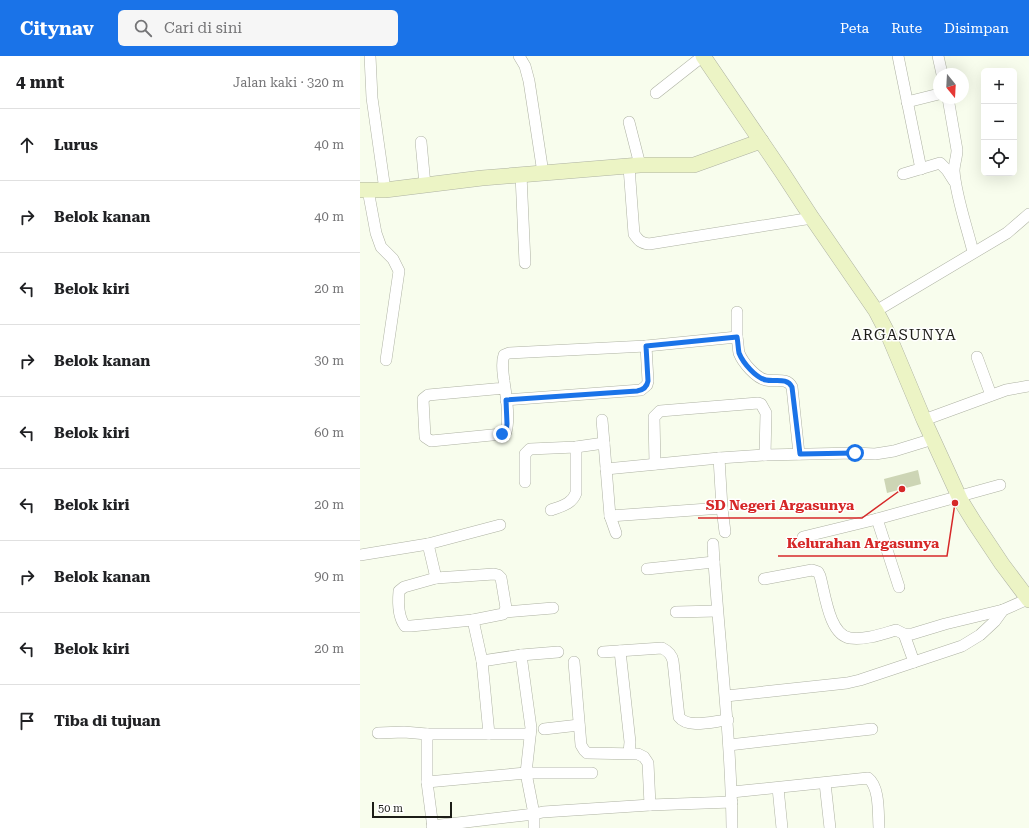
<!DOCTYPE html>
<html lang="id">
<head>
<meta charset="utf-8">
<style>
  :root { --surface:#fff; --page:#f6f6f6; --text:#202124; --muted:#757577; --line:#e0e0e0; --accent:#1a73e8 }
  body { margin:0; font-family:"Roboto Serif",serif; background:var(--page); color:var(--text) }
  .controls { position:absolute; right:12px; top:12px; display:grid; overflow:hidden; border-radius:6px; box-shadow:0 4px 16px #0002 }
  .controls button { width:36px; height:36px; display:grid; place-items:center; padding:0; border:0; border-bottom:1px solid var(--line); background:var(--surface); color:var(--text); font:20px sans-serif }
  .compass { position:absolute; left:573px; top:12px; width:36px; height:36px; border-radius:50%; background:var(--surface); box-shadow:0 4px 16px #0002; rotate:162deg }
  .scale { position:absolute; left:12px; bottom:10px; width:80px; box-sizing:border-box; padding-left:4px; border:2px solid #1c1d17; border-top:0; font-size:11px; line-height:14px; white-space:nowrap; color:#1c1d17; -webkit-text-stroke:3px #fff; paint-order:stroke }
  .stop { position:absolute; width:12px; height:12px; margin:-9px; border:3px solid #1a73e8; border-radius:50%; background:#fff }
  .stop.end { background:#1a73e8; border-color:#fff; box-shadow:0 1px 4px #0008 }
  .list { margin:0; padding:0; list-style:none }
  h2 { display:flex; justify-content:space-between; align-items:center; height:52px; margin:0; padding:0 16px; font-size:17px }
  h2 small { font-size:13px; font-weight:400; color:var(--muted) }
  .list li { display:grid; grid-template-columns:26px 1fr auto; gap:12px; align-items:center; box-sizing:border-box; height:72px; padding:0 16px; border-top:1px solid var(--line) }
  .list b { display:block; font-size:15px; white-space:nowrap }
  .list em { font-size:13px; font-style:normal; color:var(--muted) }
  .icon { flex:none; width:22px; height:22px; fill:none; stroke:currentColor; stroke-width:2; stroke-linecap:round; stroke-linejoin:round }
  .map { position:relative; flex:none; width:669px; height:772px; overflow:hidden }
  header { display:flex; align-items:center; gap:24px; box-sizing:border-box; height:56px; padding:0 20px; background:var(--accent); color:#fff }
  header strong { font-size:19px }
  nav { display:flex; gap:22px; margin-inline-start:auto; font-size:14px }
  .search { width:280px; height:36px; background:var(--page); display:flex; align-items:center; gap:10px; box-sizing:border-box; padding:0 14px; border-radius:6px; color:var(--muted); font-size:15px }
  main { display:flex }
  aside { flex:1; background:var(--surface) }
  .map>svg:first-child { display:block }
</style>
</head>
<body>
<header>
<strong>Citynav</strong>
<div class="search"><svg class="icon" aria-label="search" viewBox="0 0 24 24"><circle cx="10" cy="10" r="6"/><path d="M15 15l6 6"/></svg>Cari di sini</div>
<nav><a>Peta</a><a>Rute</a><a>Disimpan</a></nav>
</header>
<main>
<aside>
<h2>4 mnt<small>Jalan kaki · 320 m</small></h2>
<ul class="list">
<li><svg class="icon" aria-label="ahead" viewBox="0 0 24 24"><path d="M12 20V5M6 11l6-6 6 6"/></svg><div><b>Lurus</b></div><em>40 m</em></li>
<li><svg class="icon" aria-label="right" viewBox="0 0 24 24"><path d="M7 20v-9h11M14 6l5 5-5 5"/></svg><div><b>Belok kanan</b></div><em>40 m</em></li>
<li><svg class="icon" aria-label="left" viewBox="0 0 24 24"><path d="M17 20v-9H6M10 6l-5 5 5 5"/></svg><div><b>Belok kiri</b></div><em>20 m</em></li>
<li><svg class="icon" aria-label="right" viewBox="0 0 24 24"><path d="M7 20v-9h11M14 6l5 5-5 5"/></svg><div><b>Belok kanan</b></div><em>30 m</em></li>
<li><svg class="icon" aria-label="left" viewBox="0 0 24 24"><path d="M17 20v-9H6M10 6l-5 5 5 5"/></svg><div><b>Belok kiri</b></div><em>60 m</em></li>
<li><svg class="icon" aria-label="left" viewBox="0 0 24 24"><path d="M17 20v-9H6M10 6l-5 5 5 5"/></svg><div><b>Belok kiri</b></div><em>20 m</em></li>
<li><svg class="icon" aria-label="right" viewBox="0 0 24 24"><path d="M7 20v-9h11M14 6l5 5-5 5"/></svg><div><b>Belok kanan</b></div><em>90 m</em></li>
<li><svg class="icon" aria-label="left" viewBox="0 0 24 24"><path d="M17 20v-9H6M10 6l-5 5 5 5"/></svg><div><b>Belok kiri</b></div><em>20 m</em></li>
<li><svg class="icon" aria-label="arrive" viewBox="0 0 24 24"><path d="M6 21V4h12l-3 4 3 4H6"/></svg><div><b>Tiba di tujuan</b></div></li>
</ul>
</aside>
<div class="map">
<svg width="669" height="772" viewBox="0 0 669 772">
  <rect width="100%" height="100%" fill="#f8fded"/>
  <!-- pitch -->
  <path fill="#cdd5b5" d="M558 414 561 428 527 437 524 423Z"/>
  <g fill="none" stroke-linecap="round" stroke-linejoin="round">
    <defs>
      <g id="street">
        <path d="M10 0 12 42 25 134"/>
        <path d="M159 0 165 10 169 25 183 117"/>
        <path d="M538 0 561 113"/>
        <path d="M578 0 582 18"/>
        <path d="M296 37 343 0"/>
        <path d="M588 42 597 94C597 101 594 108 594 115 596 141 607 171 613 196"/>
        <path d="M547 46 579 38"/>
        <path d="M269 66 280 109"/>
        <path d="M61 86 65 129"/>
        <path d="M269 111 274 178C279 185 281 187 289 188L452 162"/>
        <path d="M543 118 580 107 587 114 594 125"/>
        <path d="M161 119 165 207"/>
        <path d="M8 134 16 177 21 191 33 203 39 215 26 304"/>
        <path d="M516 255 647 177 669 158"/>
        <path d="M377 256V281"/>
        <path d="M617 301 631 339"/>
        <path d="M145 332 68 339 63 343 65 381 71 385 142 378 146 376C150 362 146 339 144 325 143 316 141 308 144 299L149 297 286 290 377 281C378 286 378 292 379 297 383 307 396 322 406 324 415 326 427 321 432 331L439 398"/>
        <path d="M146 344 281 334 287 329 288 325 286 290"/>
        <path d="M242 364 244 387"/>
        <path d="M564 364 646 334 669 330"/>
        <path d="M359 402 362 452 365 476"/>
        <path d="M295 408 294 361 300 355 398 347 401 348 406 357 405 399"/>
        <path d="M246 413 359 402 405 399 495 397 515 398 534 395 573 383"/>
        <path d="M165 426V398L170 393 216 391 244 387 250 460 256 477"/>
        <path d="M191 454C202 450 212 448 216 437V391"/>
        <path d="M250 460 362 452"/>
        <path d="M517 463 539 531"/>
        <path d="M443 481 517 463 640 429"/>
        <path d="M68 488 140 469"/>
        <path d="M353 488 354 506"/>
        <path d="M0 499 68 488 76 522 134 518 138 519 141 522 146 552 143 558 113 564 122 605 129 678H67V726L73 772"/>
        <path d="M287 513 354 506C360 595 371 683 372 772"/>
        <path d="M76 522 44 531 39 535C38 546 38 561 45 570H51L113 564"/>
        <path d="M404 523 452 514 458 516 460 520C465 537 469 579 490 582 506 584 522 578 536 574L544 578H552L585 568 643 554"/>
        <path d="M146 556 193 552"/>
        <path d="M316 556 357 555"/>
        <path d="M544 578 554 606"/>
        <path d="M260 595 270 686 269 697"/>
        <path d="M243 596 302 592C308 595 312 599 313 605L319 661C328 673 354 665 368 664"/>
        <path d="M122 605 161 599 198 596"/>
        <path d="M214 606 221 689 224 694 227 697 278 698 284 701 288 707 290 749"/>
        <path d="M366 640 487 627 500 624 602 590 620 579 635 565 643 554 668 543"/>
        <path d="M184 673 219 669"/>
        <path d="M18 677 44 676 67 678"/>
        <path d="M129 678H170"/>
        <path d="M369 689 512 673"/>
        <path d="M67 726 166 717H232"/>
        <path d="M465 727 470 772"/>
        <path d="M418 732 422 772"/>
        <path d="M372 736 508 722C520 731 518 758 519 772"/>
        <path d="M72 770 174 758 166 717 171 672 161 599"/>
        <path d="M174 772V758L183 756 290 749 372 746"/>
      </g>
      <g id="secondary">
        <path d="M343 0 422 116 452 162 516 255 528 278 564 364 601 445 614 466 642 508 669 544"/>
        <path d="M0 134H25L122 122 280 109H334L401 85"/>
      </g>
    </defs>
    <!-- street casing -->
    <use href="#street" stroke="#aeb2a3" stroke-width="12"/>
    <!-- secondary casing -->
    <use href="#secondary" stroke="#aeb2a3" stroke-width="16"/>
    <!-- street -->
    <use href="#street" stroke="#fff" stroke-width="11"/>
    <!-- secondary -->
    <use href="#secondary" stroke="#ecf4c5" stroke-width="15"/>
  </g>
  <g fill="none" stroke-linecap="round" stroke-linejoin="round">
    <!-- route -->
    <path stroke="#1a73e8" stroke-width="5" d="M142 378 146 376 147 368 146 344 277 335C283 334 287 331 288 325L286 290 377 281C378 286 378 292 379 297 383 307 396 322 406 324 415 326 427 321 432 331L440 398 495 397"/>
  </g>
  <g text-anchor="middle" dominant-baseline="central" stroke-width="3" stroke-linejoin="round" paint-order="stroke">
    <!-- quarter labels -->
    <g font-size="15" letter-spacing="1" fill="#1c1d17" stroke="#fff">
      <text x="544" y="279">ARGASUNYA</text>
    </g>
  </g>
  <!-- callouts -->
  <path fill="none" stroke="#d62828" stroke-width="1.5" d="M542 433L502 462H338M595 447L587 500H418"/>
  <g fill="#d62828" stroke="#fff" stroke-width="1.5">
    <circle cx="542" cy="433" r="4"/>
    <circle cx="595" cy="447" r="4"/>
  </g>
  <g font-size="14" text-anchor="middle" font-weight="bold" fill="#d62828" stroke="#fff" stroke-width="3" stroke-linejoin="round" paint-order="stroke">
    <text x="420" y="454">SD Negeri Argasunya</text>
    <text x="503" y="492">Kelurahan Argasunya</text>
  </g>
</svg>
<div class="controls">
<button>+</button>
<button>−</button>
<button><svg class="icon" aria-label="locate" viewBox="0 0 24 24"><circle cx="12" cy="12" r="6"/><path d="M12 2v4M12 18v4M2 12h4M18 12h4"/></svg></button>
</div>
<svg class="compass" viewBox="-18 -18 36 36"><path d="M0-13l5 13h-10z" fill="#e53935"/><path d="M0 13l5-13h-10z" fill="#757577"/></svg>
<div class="scale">50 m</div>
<div class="stop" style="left:495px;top:397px"></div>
<div class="stop end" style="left:142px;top:378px"></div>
</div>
</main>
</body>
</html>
